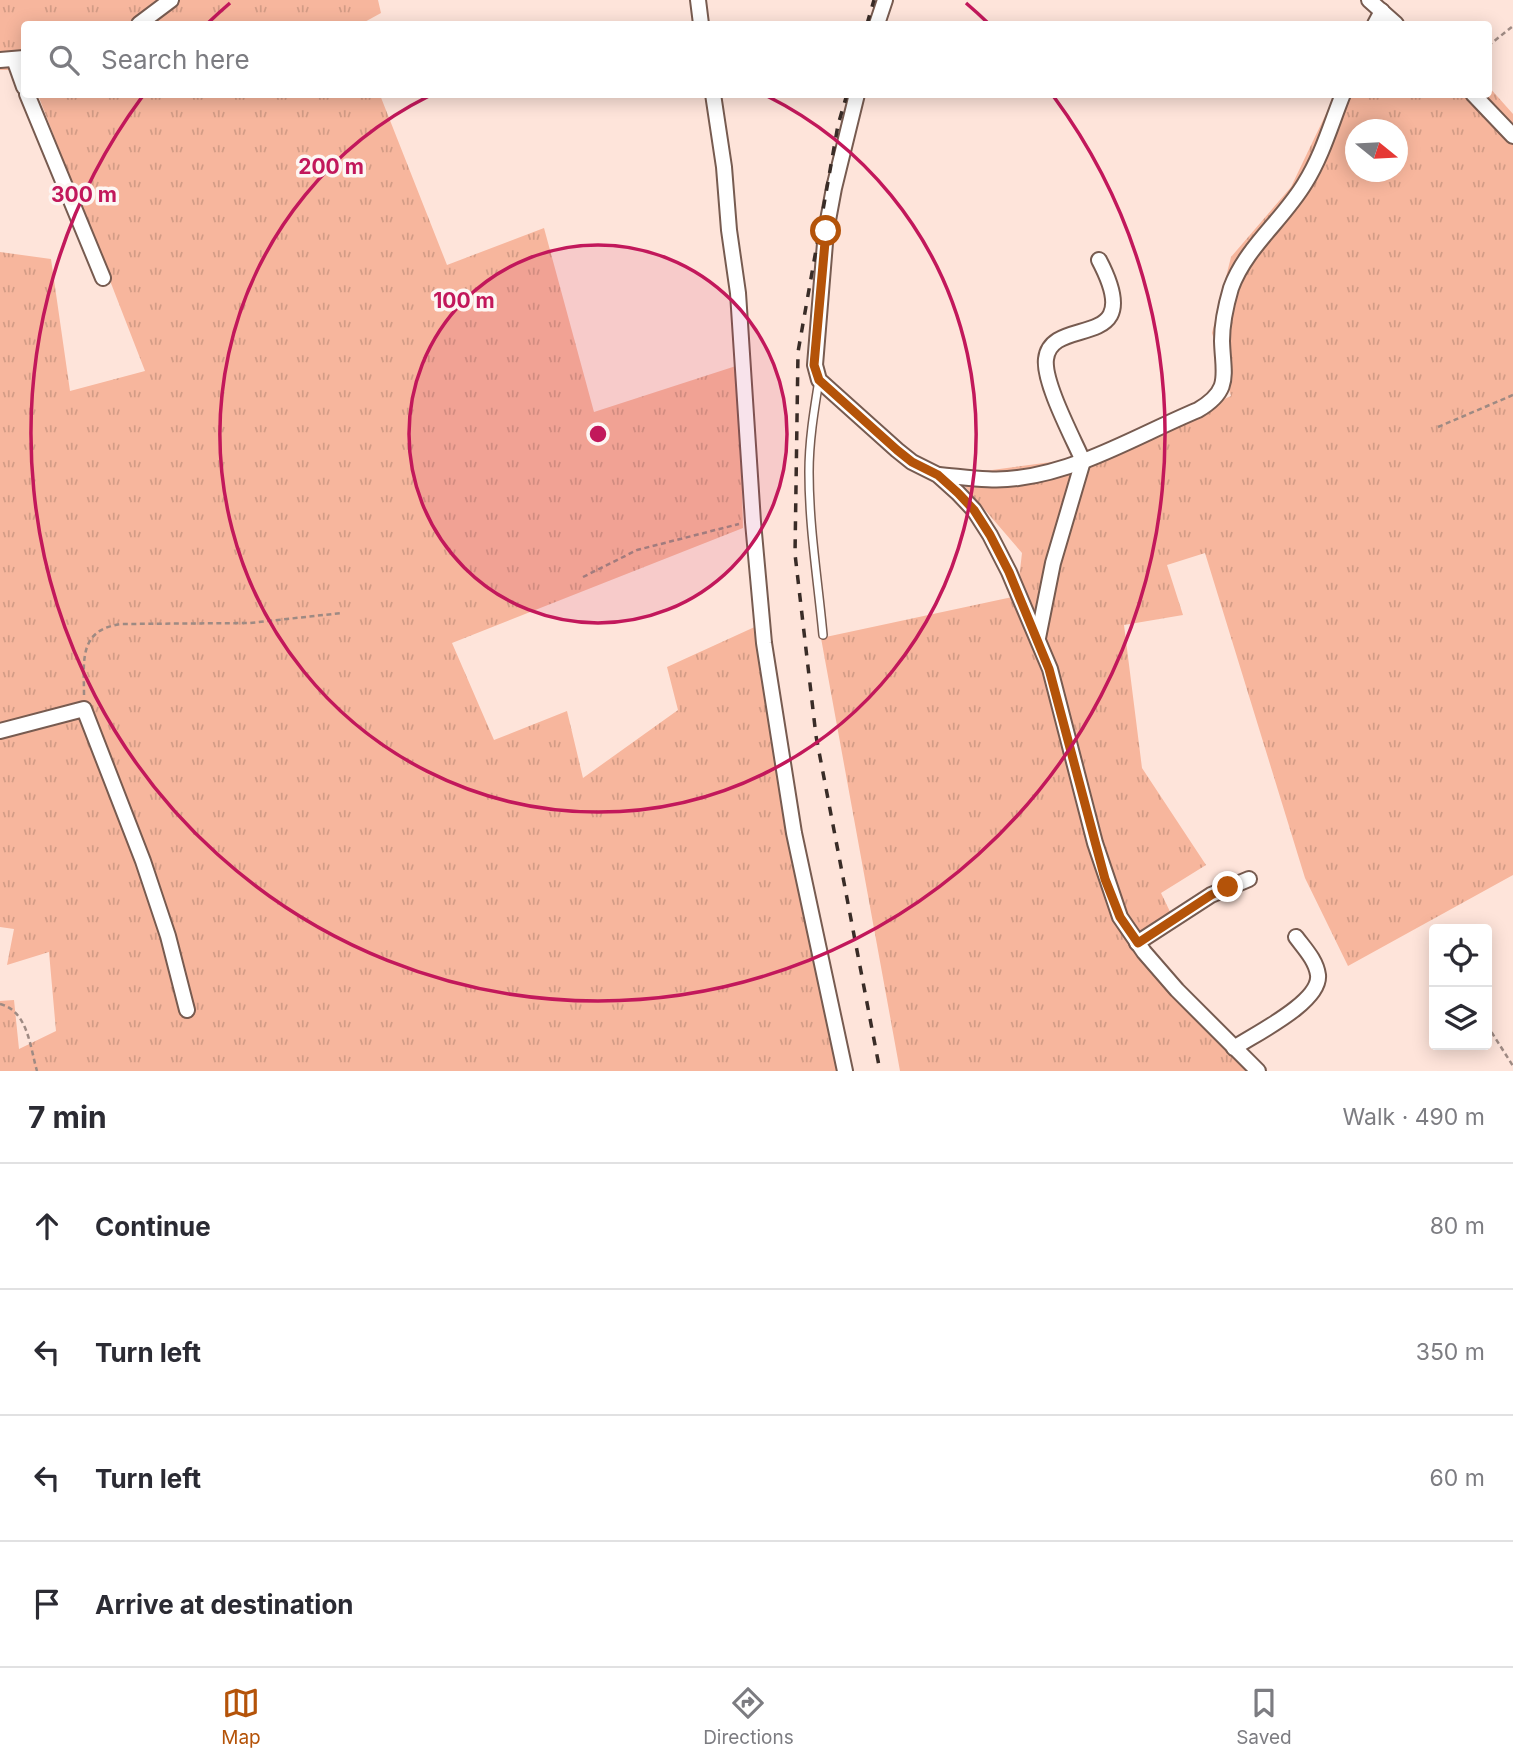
<!DOCTYPE html>
<html lang="en">
<head>
<meta charset="utf-8">
<style>
  :root { --surface:#fff; --page:#f7f7f7; --text:#2b2b33; --muted:#7c7c81; --line:#e1e1e2; --accent:#b45309 }
  body { margin:0; font-family:Inter,sans-serif; background:var(--page); color:var(--text) }
  .controls { position:absolute; right:21px; bottom:21px; display:grid; overflow:hidden; border-radius:7px; box-shadow:0 4px 18px #0003 }
  .controls button { width:63px; height:63px; display:grid; place-items:center; padding:0; border:0; border-bottom:2px solid var(--line); background:var(--surface); color:var(--text); font:35px sans-serif }
  .compass { position:absolute; left:1345px; top:119px; width:63px; height:63px; border-radius:50%; background:var(--surface); box-shadow:0 4px 18px #0003; rotate:108deg }
  .stop { position:absolute; width:21px; height:21px; margin:-16px; border:5px solid #b45309; border-radius:50%; background:#fff }
  .stop.end { background:#b45309; border-color:#fff; box-shadow:0 2px 7px #0008 }
  .list { margin:0; padding:0; list-style:none }
  h2 { display:flex; justify-content:space-between; align-items:center; height:91px; margin:0; padding:0 28px; font-size:30px }
  h2 small { font-size:23px; font-weight:400; color:var(--muted) }
  .list li { display:grid; grid-template-columns:46px 1fr auto; gap:21px; align-items:center; box-sizing:border-box; height:126px; padding:0 28px; border-top:2px solid var(--line) }
  .list b { display:block; font-size:26px; white-space:nowrap }
  .list em { font-size:23px; font-style:normal; color:var(--muted) }
  .icon { flex:none; width:38px; height:38px; fill:none; stroke:currentColor; stroke-width:2; stroke-linecap:round; stroke-linejoin:round }
  .map { position:relative; flex:none; width:1513px; height:1071px; overflow:hidden }
  .search { position:absolute; background:var(--surface); box-shadow:0 4px 18px #0003; left:21px; right:21px; top:21px; height:77px; display:flex; align-items:center; gap:18px; box-sizing:border-box; padding:0 24px; border-radius:7px; color:var(--muted); font-size:26px }
  .sheet { height:595px; background:var(--surface) }
  nav { display:flex; justify-content:space-around; align-items:center; box-sizing:border-box; height:98px; border-top:2px solid var(--line); background:var(--surface); font-size:19px; color:var(--muted) }
  nav a { display:grid; justify-items:center; gap:4px }
  nav .on { color:var(--accent) }
  .map>svg:first-child { display:block }
</style>
</head>
<body>
<div class="map">
<svg width="1513" height="1071" viewBox="0 0 1513 1071">
  <defs>
    <pattern id="grass-tufts" width="24" height="20" patternUnits="userSpaceOnUse" patternTransform="scale(1.75)"><rect width="24" height="20" fill="#f7b69d"/><path d="M3 7l-1-3M5 7V3M7 7l1-3M15 17l-1-3M17 17v-4M19 17l1-3" fill="none" stroke="#d39c86"/></pattern>
  </defs>
  <rect width="100%" height="100%" fill="#fee4da"/>
  <!-- grass -->
  <g fill="url(#grass-tufts)" fill-rule="evenodd">
    <path d="M0 0H378L381 13 361 24H24V70H0Z"/>
    <path d="M1489 87 1513 114V875L1348 966 1305 878 1205 553 1167 565 1183 615 1124 625 1142 768 1206 865 1161 893 1177 926 1139 944 1249 1071H900L821 638 1017 596 1022 553 955 475 1096 456 1231 396 1212 333 1231 257 1291 187 1335 95 1488 94ZM1356 130H1398V172H1356Z"/>
    <path d="M38 95H380L447 265 544 228 594 412 739 365 743 528 452 643 494 740 567 711 583 778 678 710 667 667 759 625 840 1071H0V1001L14 1000 19 1049 56 1031 49 952 7 965 14 929 0 927V252L51 259 70 391 145 371Z"/>
  </g>
  <g fill="none" stroke-linecap="round" stroke-linejoin="round">
    <defs>
      <path id="service" d="M819 380C814 411 809 441 809 472 809 527 818 581 823 635"/>
      <g id="minor">
        <path d="M698 0 701 24"/>
        <path d="M1369 0 1396 24"/>
        <path d="M139 24 171 0"/>
        <path d="M877 24 885 0"/>
        <path d="M1375 24 1382 11"/>
        <path d="M14 59 24 87"/>
        <path d="M0 60 24 58"/>
        <path d="M27 94 103 278"/>
        <path d="M713 94 724 167 729 230 738 293 753 522 764 643 794 833 845 1071"/>
        <path d="M857 94 834 188 826 231 815 365 819 380 897 450 912 462 938 475 958 493 974 510 990 535 1009 572 1050 669 1095 843 1120 917 1144 952 1177 990 1258 1071"/>
        <path d="M1473 94 1513 136"/>
        <path d="M938 475C964 477 992 482 1018 478 1082 470 1140 434 1198 410 1232 390 1223 375 1222 341 1222 324 1226 305 1231 288 1246 247 1283 220 1305 183 1322 156 1331 124 1343 94"/>
        <path d="M1038 638 1053 563 1083 461C1073 438 1043 382 1046 359 1051 313 1149 355 1099 260"/>
        <path d="M0 731 84 709 143 861 168 936 187 1010"/>
        <path d="M1137 943 1211 895 1249 879"/>
        <path d="M1234 1048C1255 1034 1321 1002 1318 975 1316 960 1304 948 1296 937"/>
      </g>
    </defs>
    <!-- service casing -->
    <use href="#service" stroke="#775b50" stroke-width="10"/>
    <!-- minor casing -->
    <use href="#minor" stroke="#775b50" stroke-width="18"/>
    <!-- path -->
    <g stroke="#9e8a83" stroke-width="2.5" stroke-dasharray="5 3.5" stroke-linecap="butt">
      <path d="M1488 46 1513 26"/>
      <path d="M1438 427 1513 395"/>
      <path d="M583 577 637 550 739 524"/>
      <path d="M84 695C84 661 78 629 122 624L250 623 342 613"/>
      <path d="M0 1004C28 1011 30 1047 37 1071"/>
      <path d="M1487 1025 1513 1066"/>
    </g>
    <!-- service -->
    <use href="#service" stroke="#fff" stroke-width="7"/>
    <!-- minor -->
    <use href="#minor" stroke="#fff" stroke-width="14"/>
    <!-- rail -->
    <g stroke="#392c27" stroke-width="3.5" stroke-dasharray="9 9" stroke-linecap="butt">
      <path d="M867 24 874 0"/>
      <path d="M847 94 838 125 798 352 795 554 816 736 880 1071"/>
    </g>
  </g>
  <g fill="none" stroke-linecap="round" stroke-linejoin="round">
    <!-- route -->
    <path stroke="#b45309" stroke-width="9" d="M826 231 814 365 819 380 897 450 912 462 938 475 958 493 974 510 990 535 1009 572 1049 669 1105 879 1120 917 1138 943 1211 895 1228 887"/>
  </g>
  <!-- distance rings -->
  <circle cx="598" cy="434" r="189" fill="#c2185b" fill-opacity=".12"/>
  <g fill="none" stroke="#c2185b" stroke-width="3.5">
    <circle cx="598" cy="434" r="189"/>
    <path d="M767 96A378 378 0 1 1 429 96"/>
    <path d="M208 23A567 567 0 0 1 230 3M966 3A567 567 0 0 1 988 23M1054 97A567 567 0 1 1 142 97"/>
  </g>
  <circle cx="598" cy="434" r="10" fill="#c2185b" stroke="#fdf6f3" stroke-width="3.5"/>
  <g font-size="21" text-anchor="middle" font-weight="bold" fill="#c2185b" stroke="#fdf6f3" stroke-width="7" stroke-linejoin="round" paint-order="stroke">
    <text x="331" y="174">200 m</text>
    <text x="84" y="202">300 m</text>
    <text x="464" y="308">100 m</text>
  </g>
</svg>
<div class="controls">
<button><svg class="icon" aria-label="locate" viewBox="0 0 24 24"><circle cx="12" cy="12" r="6"/><path d="M12 2v4M12 18v4M2 12h4M18 12h4"/></svg></button>
<button><svg class="icon" aria-label="layers" viewBox="0 0 24 24"><path d="M12 4l9 5-9 5-9-5zM3 14l9 5 9-5"/></svg></button>
</div>
<svg class="compass" viewBox="-18 -18 36 36"><path d="M0-13l5 13h-10z" fill="#e53935"/><path d="M0 13l5-13h-10z" fill="#7c7c81"/></svg>
<div class="stop" style="left:826px;top:231px"></div>
<div class="stop end" style="left:1228px;top:887px"></div>
<div class="search"><svg class="icon" aria-label="search" viewBox="0 0 24 24"><circle cx="10" cy="10" r="6"/><path d="M15 15l6 6"/></svg>Search here</div>
</div>
<section class="sheet">
<h2>7 min<small>Walk · 490 m</small></h2>
<ul class="list">
<li><svg class="icon" aria-label="ahead" viewBox="0 0 24 24"><path d="M12 20V5M6 11l6-6 6 6"/></svg><div><b>Continue</b></div><em>80 m</em></li>
<li><svg class="icon" aria-label="left" viewBox="0 0 24 24"><path d="M17 20v-9H6M10 6l-5 5 5 5"/></svg><div><b>Turn left</b></div><em>350 m</em></li>
<li><svg class="icon" aria-label="left" viewBox="0 0 24 24"><path d="M17 20v-9H6M10 6l-5 5 5 5"/></svg><div><b>Turn left</b></div><em>60 m</em></li>
<li><svg class="icon" aria-label="arrive" viewBox="0 0 24 24"><path d="M6 21V4h12l-3 4 3 4H6"/></svg><div><b>Arrive at destination</b></div></li>
</ul>
</section>
<nav>
<a class="on"><svg class="icon" aria-label="map" viewBox="0 0 24 24"><path d="M3 6l6-2 6 2 6-2v14l-6 2-6-2-6 2zM9 4v14M15 6v14"/></svg>Map</a>
<a><svg class="icon" aria-label="directions" viewBox="0 0 24 24"><path d="M12 3l9 9-9 9-9-9zM9 14v-3h6M13 9l2 2-2 2"/></svg>Directions</a>
<a><svg class="icon" aria-label="saved" viewBox="0 0 24 24"><path d="M7 4h10v16l-5-4-5 4z"/></svg>Saved</a>
</nav>
</body>
</html>
